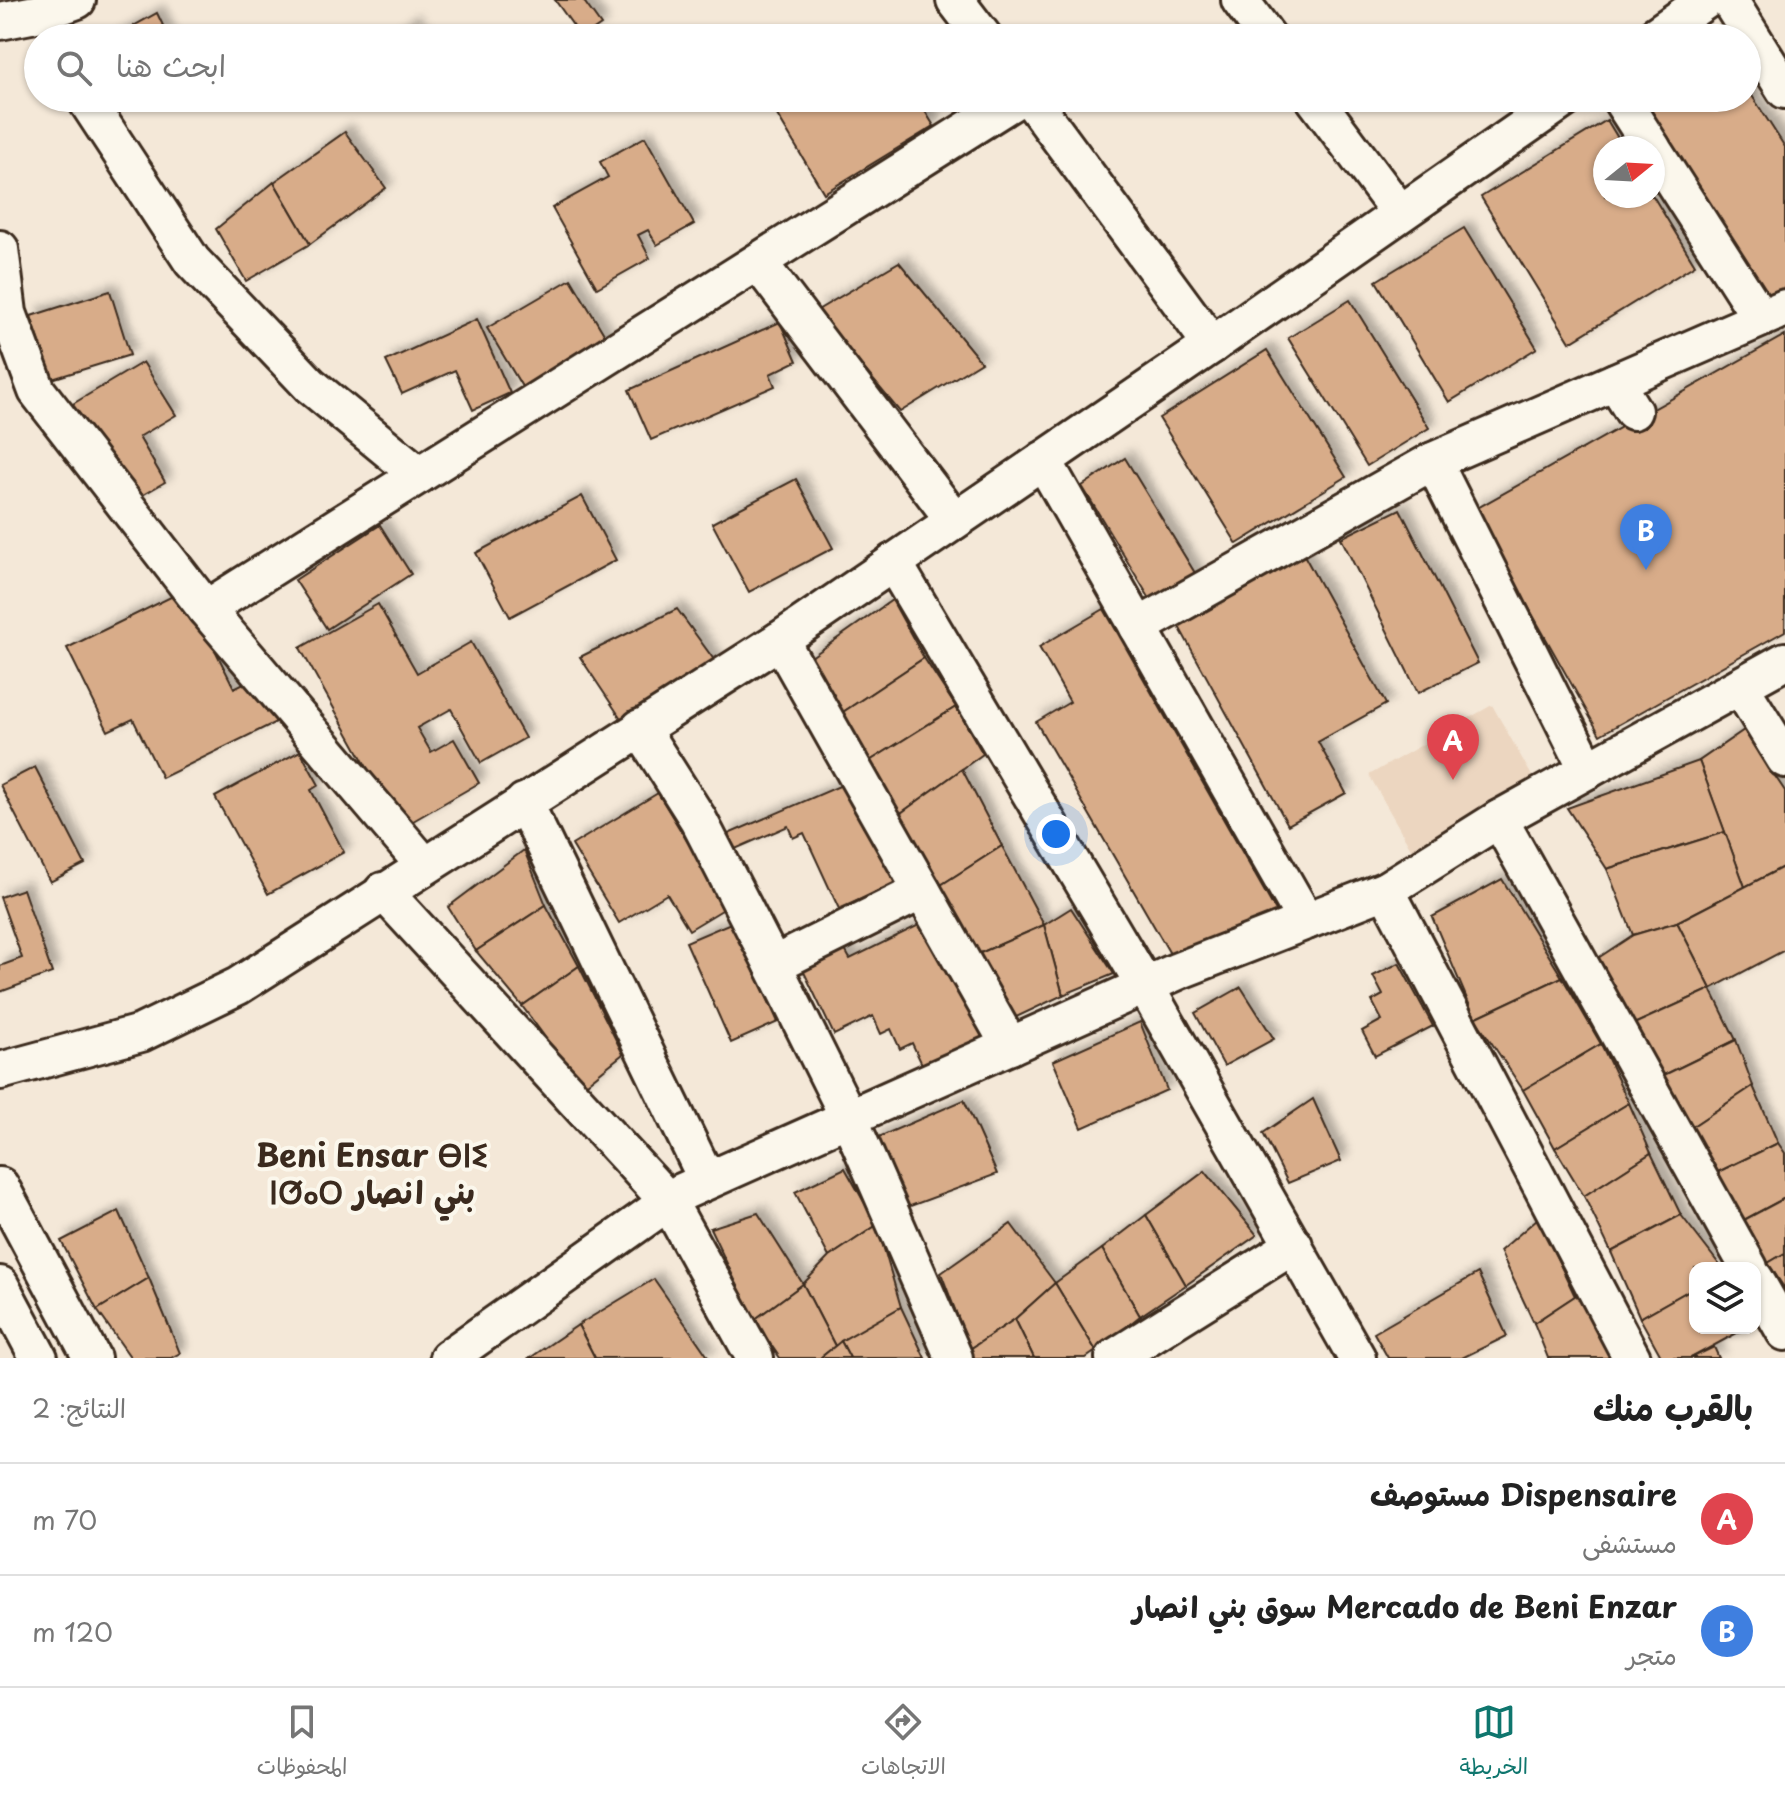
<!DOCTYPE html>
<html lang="ar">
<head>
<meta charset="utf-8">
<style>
  :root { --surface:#fff; --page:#f2f2f2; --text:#222; --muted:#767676; --line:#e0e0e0; --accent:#0f766e }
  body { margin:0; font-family:"Playpen Sans","Playpen Sans Arabic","Noto Sans Tifinagh",sans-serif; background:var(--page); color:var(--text); direction:rtl }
  .controls { position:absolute; right:24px; bottom:24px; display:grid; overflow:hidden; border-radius:16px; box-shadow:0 2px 6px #0004 }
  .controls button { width:72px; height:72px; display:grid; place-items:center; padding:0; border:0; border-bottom:2px solid var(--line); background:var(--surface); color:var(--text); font:40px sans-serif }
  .compass { position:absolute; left:1593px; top:136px; width:72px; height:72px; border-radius:50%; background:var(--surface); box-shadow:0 2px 6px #0004; rotate:72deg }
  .you { position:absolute; left:1056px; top:834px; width:28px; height:28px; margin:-20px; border:6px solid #fff; border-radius:50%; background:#1a73e8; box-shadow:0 0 0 12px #1a73e833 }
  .badge { display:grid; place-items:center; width:52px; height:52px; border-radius:50%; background:var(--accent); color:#fff; font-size:26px; font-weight:700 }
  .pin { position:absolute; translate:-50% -66px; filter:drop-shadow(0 2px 4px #0008) }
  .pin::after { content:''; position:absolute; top:42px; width:28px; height:24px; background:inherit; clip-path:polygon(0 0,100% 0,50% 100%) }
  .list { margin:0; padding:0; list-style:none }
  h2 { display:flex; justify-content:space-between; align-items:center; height:104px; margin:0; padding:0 32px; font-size:34px }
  h2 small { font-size:26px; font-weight:400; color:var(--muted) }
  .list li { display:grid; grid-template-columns:52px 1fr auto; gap:24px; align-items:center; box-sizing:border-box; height:112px; padding:0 32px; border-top:2px solid var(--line) }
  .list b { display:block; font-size:30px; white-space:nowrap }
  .list p { margin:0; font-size:26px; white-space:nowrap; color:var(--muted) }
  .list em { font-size:26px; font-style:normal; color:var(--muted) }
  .icon { flex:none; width:44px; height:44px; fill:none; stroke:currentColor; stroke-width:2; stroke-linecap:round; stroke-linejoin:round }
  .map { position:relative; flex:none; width:1785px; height:1358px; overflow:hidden; direction:ltr }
  .search { position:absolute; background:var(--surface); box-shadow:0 2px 6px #0004; left:24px; right:24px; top:24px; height:88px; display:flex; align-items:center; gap:20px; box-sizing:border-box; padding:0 28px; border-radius:44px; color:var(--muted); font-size:30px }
  .sheet { height:328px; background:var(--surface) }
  nav { display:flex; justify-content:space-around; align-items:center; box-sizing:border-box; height:112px; border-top:2px solid var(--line); background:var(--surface); font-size:22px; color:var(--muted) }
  nav a { display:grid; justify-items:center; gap:4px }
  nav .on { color:var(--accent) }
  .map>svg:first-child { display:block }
</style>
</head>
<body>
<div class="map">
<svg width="1785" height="1358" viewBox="0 0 1785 1358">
  <defs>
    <filter id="shadow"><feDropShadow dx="7" dy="-7" stdDeviation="4" flood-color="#0004"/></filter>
  </defs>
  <rect width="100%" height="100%" fill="#f4e8d8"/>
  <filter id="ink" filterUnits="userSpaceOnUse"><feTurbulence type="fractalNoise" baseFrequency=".0125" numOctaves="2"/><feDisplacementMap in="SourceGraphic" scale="16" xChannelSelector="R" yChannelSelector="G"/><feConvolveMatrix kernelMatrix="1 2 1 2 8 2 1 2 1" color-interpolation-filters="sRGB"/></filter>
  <g filter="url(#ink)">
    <!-- built -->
    <path fill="#ecd6c0" d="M1492 705 1537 785 1414 854 1369 775Z"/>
    <!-- building -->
    <g fill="#d8ac89" stroke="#3b2a1e" stroke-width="2" filter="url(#shadow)">
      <path d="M555 0H583L601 25 582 38Z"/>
      <path d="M157 13 169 38H112Z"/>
      <path d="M412 22 423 38H391Z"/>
      <path d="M1747 88 1785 147V297L1768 307 1640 107 1654 98H1747Z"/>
      <path d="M771 98H838L845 110 865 98H917L934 126 824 193 768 100Z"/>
      <path d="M1607 120 1624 148H1605V196H1653L1695 265 1570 342 1481 197Z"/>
      <path d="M345 132 386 188 310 244 274 182Z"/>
      <path d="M645 137 694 224 657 245 648 230 638 235 650 258 597 288 552 208 608 177 600 162Z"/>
      <path d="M274 182 310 244 246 281 216 229Z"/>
      <path d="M1464 228 1537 348 1449 402 1376 281Z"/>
      <path d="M899 262 981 362 900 412 816 311Z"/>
      <path d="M571 279 610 344 527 395 487 328Z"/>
      <path d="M110 291 130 355 52 379 31 316Z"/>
      <path d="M1350 300 1429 428 1367 466 1288 338Z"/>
      <path d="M477 319 510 393 473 410 455 370 402 394 386 361Z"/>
      <path d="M780 322 797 361 770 374 775 386 651 440 629 390Z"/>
      <path d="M1785 335V631L1600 735 1474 510Z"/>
      <path d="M1267 350 1346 477 1237 544 1159 418Z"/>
      <path d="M143 362 176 415 139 437 165 482 129 503 71 405Z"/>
      <path d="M1125 458 1198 578 1153 604 1082 486Z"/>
      <path d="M796 479 833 548 749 592 712 523Z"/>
      <path d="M582 496 616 560 510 617 476 553Z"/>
      <path d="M1400 509 1478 663 1418 693 1341 538Z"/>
      <path d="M380 525 411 574 327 629 295 580Z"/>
      <path d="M1304 555 1386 704 1318 742 1346 793 1288 825 1178 625Z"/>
      <path d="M185 590 234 688 254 678 276 722 162 778 133 719 108 731 67 648Z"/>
      <path d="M892 600 924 658 834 718 804 662Z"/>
      <path d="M378 604 417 673 471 642 525 738 481 763 451 709 417 728 431 752 454 739 479 783 401 828 300 648Z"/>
      <path d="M677 609 720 668 624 723 580 657Z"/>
      <path d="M1104 609 1278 915 1173 959 1036 722 1070 702 1039 647Z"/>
      <path d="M924 658 956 707 865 764 834 718Z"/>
      <path d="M956 707 983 754 894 818 865 764Z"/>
      <path d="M1744 730 1785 791V866L1745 887 1699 761Z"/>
      <path d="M300 751 319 785 311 790 344 852 268 894 215 797Z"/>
      <path d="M1699 761 1725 832 1607 869 1567 808Z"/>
      <path d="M35 767 85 864 50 882 0 785Z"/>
      <path d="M962 769 1002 846 930 892 894 818Z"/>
      <path d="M851 781 897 883 839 909 804 833 793 838 788 826 733 850 726 835Z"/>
      <path d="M658 793 727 907 689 930 667 894 619 923 572 845Z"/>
      <path d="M1725 832 1745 887 1677 922 1633 935 1607 869Z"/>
      <path d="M1002 846 1044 925 969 958 930 892Z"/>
      <path d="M524 850 546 905 476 951 448 907Z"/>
      <path d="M1785 866V950L1711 989 1677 922Z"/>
      <path d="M1502 879 1562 977 1475 1018 1432 917Z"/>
      <path d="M23 889 52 973 0 992V966L22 958 0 897Z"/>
      <path d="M546 905 579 966 522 1006 476 951Z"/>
      <path d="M1071 908 1114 974 1063 995 1044 925Z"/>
      <path d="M927 921 987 1047 927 1075 912 1043 900 1049 891 1029 881 1034 873 1016 834 1035 802 968 844 948 850 959Z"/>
      <path d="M733 922 778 1022 731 1043 686 942Z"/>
      <path d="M1677 922 1711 989 1634 1024 1598 958 1633 935Z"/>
      <path d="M1044 925 1063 995 1008 1021 969 958Z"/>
      <path d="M1399 963 1433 1026 1375 1056 1362 1031 1382 1020 1372 1001 1383 995 1373 976Z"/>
      <path d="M579 966 623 1054 582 1087 522 1006Z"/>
      <path d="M1562 977 1601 1044 1523 1090 1475 1018Z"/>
      <path d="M1241 987 1274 1039 1224 1066 1195 1013Z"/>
      <path d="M1711 989 1736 1040 1660 1077 1634 1024Z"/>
      <path d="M1140 1022 1167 1090 1082 1128 1053 1061Z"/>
      <path d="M1736 1040 1753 1086 1690 1128 1660 1077Z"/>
      <path d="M1601 1044 1629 1103 1555 1148 1523 1090Z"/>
      <path d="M1753 1086 1778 1143 1716 1173 1690 1128Z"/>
      <path d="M1313 1099 1341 1161 1288 1183 1263 1133Z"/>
      <path d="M964 1100 997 1174 905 1208 874 1139Z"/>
      <path d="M1629 1103 1651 1153 1584 1196 1555 1148Z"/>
      <path d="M1778 1143 1785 1153V1198L1744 1220 1716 1173Z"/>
      <path d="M1651 1153 1681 1215 1611 1252 1584 1196Z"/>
      <path d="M845 1168 877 1225 829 1257 795 1192Z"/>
      <path d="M1205 1171 1257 1235 1186 1285 1146 1215Z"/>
      <path d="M1785 1198V1253L1768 1263 1744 1220Z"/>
      <path d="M119 1211 149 1278 97 1310 61 1241Z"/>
      <path d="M758 1213 803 1284 754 1320 710 1228Z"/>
      <path d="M1146 1215 1186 1285 1140 1316 1102 1249Z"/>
      <path d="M1681 1215 1722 1268H1695V1287L1640 1318 1611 1252Z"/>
      <path d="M1538 1218 1575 1296 1534 1323 1500 1251Z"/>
      <path d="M1011 1224 1055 1283 1015 1319 970 1349 941 1273Z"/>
      <path d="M877 1225 901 1307 835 1346 803 1284 829 1257Z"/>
      <path d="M1102 1249 1140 1316 1096 1351 1055 1283Z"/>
      <path d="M1785 1253V1289L1768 1263Z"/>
      <path d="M1478 1273 1507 1336 1462 1358H1388L1374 1333Z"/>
      <path d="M149 1278 180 1353 171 1358H131L97 1310Z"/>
      <path d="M654 1279 709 1358H595L578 1325Z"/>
      <path d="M1055 1283 1096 1351 1086 1358H1034L1015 1319Z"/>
      <path d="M803 1284 835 1346 820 1358H780L754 1320Z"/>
      <path d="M1695 1287V1328H1746L1691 1358H1662L1640 1318Z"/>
      <path d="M1584 1290 1612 1355 1607 1358H1548L1534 1323Z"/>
      <path d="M901 1307 925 1358H850L841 1341Z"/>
      <path d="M1015 1319 1034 1358H974L970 1349Z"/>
      <path d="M578 1325 595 1358H530Z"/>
      <path d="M841 1341 850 1358H820L835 1346Z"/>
      <path d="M1714 1347 1719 1358H1691Z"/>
    </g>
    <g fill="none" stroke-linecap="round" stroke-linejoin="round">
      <defs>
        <g id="minor">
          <path d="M955 0 984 38"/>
          <path d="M1240 0 1268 38"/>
          <path d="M1729 0 1785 90"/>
          <path d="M0 21 41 13 77 0"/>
          <path d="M1652 38 1706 0"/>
          <path d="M85 98 192 261 310 385 419 475"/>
          <path d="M1030 98 1212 345"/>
          <path d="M1314 98 1400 213"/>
          <path d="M1620 98 1652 148"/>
          <path d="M1653 150 1760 317"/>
          <path d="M0 249 8 313 37 391 206 609 424 865"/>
          <path d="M758 262 954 520"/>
          <path d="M1615 382 1633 411"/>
          <path d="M1043 460 1306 921"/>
          <path d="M1433 461 1785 308"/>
          <path d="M893 562 1145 986 1357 1358"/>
          <path d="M206 609 1018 98"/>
          <path d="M1138 627 1433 461 1588 770"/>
          <path d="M780 640 1010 1046"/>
          <path d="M1740 686 1785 759"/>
          <path d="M640 728 698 819 773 965 849 1118 954 1358"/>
          <path d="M524 802 707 1180"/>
          <path d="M1499 819 1749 1268"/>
          <path d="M1386 890 1632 1358"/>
          <path d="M383 891 668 1201 755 1358"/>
          <path d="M773 965 922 891"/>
          <path d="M0 1071 141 1033 238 986 780 640 1212 345 1566 98"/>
          <path d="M0 1186 92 1358"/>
          <path d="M1755 1279 1785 1332"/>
          <path d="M0 1285 39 1358"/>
          <path d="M448 1358 682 1192 1178 971 1386 890 1499 819 1785 661"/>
          <path d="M1114 1358 1294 1245"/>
        </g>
      </defs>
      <!-- minor casing -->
      <use href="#minor" stroke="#3b2a1e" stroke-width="42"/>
      <!-- minor -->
      <use href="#minor" stroke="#fbf7ec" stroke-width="36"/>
    </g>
  </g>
  <g text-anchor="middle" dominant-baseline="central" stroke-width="8" stroke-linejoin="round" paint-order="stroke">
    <!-- district labels -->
    <g font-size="32" font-weight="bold" fill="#3b2a1e" stroke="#fbf7ec">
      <text x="372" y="1154">Beni Ensar ⴱⵏⵉ<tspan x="372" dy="37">ⵏⵚⴰⵔ بني انصار</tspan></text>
    </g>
  </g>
</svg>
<div class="controls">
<button><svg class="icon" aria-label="layers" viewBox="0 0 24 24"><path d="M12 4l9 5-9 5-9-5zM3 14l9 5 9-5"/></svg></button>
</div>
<svg class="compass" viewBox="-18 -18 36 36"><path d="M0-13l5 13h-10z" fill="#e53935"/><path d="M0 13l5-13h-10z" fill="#767676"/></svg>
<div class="you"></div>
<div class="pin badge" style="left:1453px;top:780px;background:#e0444e">A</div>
<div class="pin badge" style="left:1646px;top:570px;background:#3f7fe0">B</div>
<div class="search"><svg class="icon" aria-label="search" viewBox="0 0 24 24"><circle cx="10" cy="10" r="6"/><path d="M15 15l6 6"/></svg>ابحث هنا</div>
</div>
<section class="sheet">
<h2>بالقرب منك<small>النتائج: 2</small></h2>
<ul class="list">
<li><span class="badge" style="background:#e0444e">A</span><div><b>Dispensaire مستوصف</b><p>مستشفى</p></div><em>70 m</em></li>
<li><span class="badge" style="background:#3f7fe0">B</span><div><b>Mercado de Beni Enzar سوق بني انصار</b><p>متجر</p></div><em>120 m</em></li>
</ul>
</section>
<nav>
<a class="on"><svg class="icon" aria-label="map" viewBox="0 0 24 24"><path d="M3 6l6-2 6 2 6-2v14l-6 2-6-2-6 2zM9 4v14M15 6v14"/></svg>الخريطة</a>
<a><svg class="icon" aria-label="directions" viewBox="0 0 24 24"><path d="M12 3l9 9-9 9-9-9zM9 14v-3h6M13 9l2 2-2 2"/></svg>الاتجاهات</a>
<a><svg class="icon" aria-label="saved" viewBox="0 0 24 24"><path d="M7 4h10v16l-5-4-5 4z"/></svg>المحفوظات</a>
</nav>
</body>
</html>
